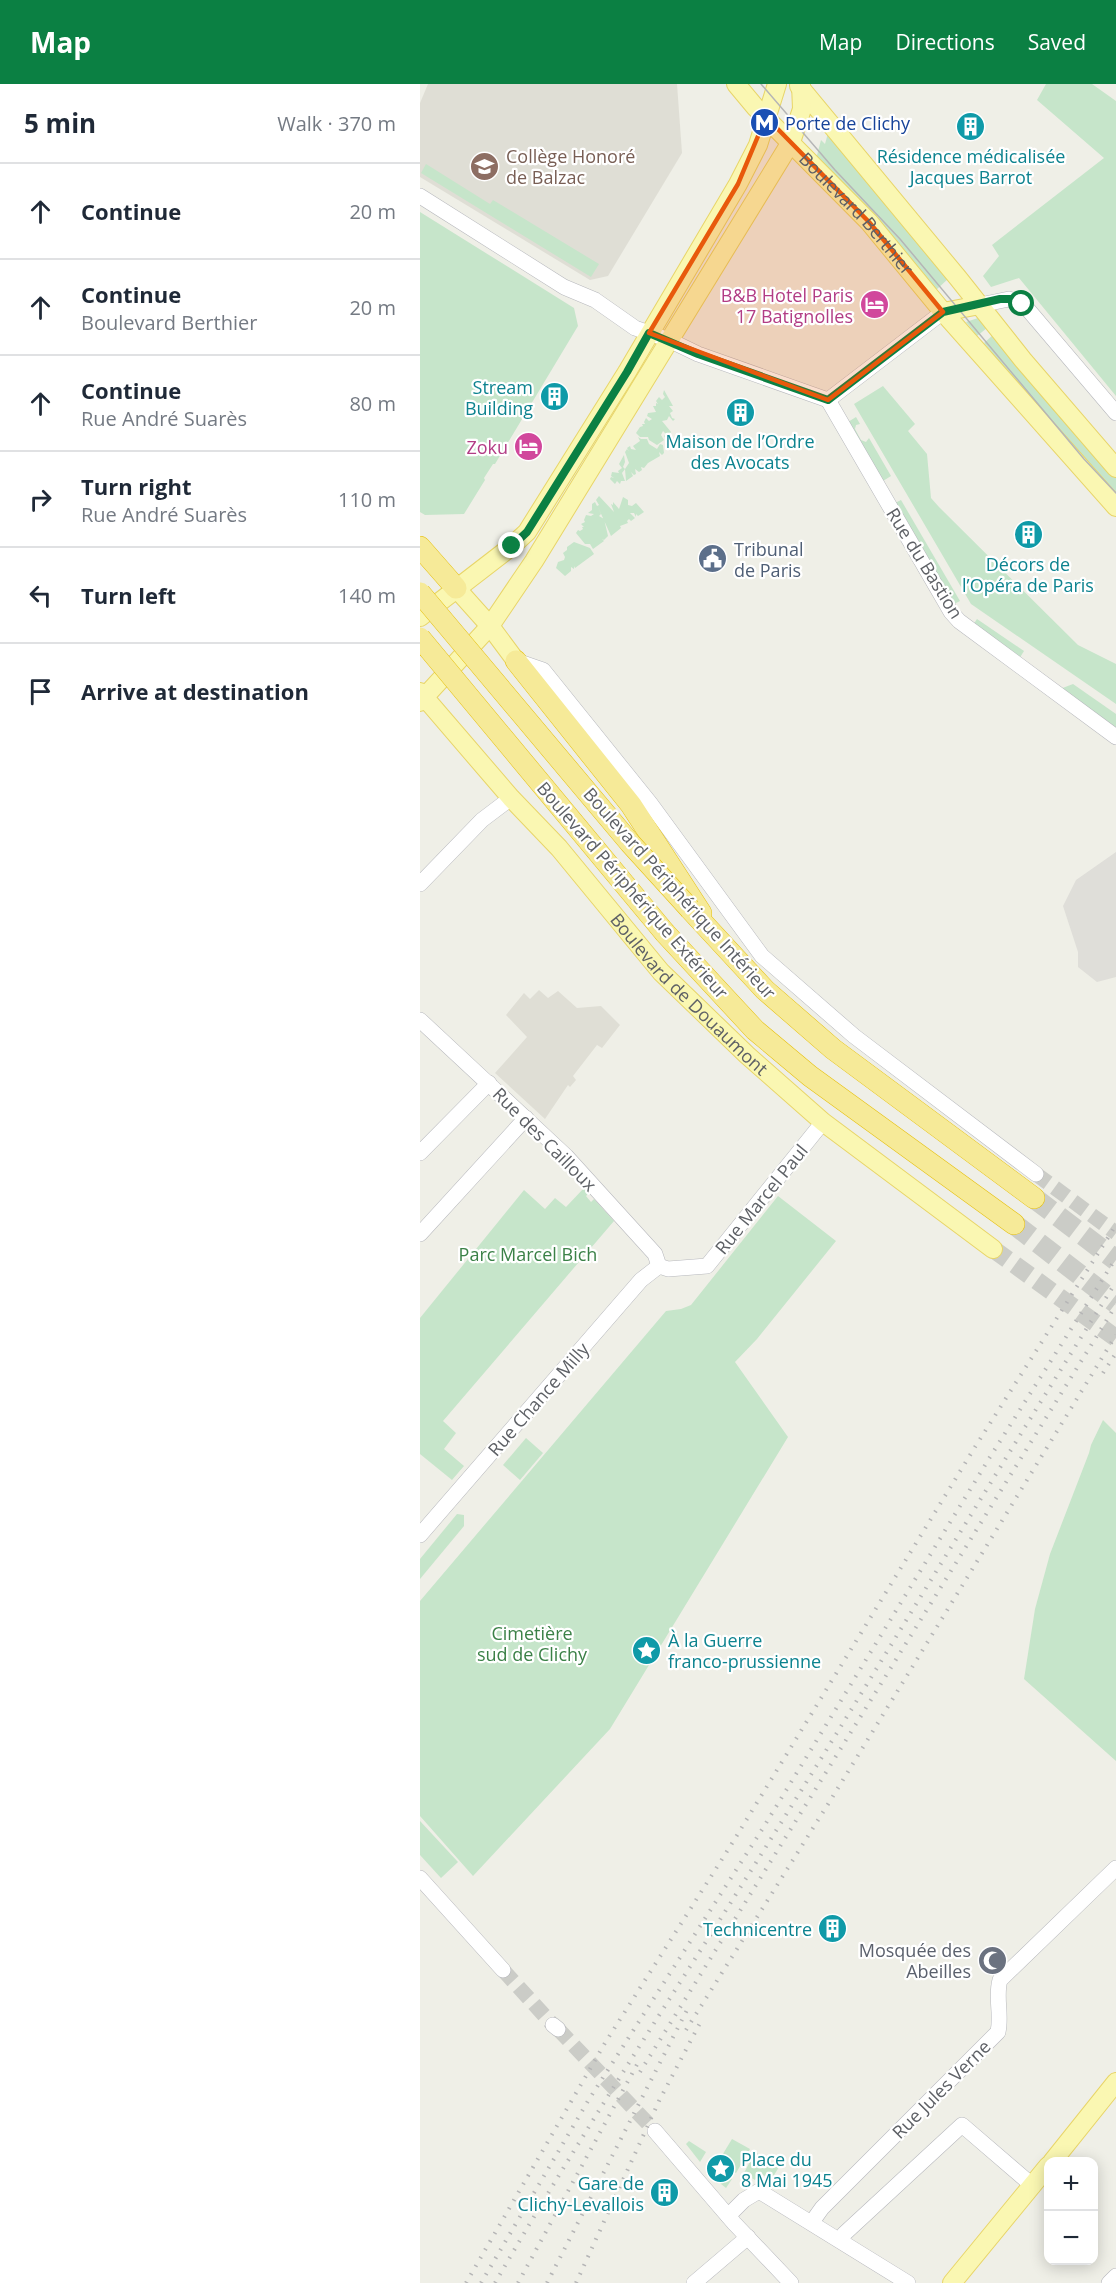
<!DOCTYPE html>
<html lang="en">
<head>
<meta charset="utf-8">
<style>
  :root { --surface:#fff; --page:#f6f6f7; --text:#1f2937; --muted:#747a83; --line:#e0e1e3; --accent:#0b8043 }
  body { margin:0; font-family:"Open Sans",sans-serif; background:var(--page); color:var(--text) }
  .controls { position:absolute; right:18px; bottom:18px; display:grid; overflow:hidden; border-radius:12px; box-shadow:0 3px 15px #0003 }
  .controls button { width:54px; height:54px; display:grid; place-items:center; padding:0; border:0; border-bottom:2px solid var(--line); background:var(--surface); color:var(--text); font:30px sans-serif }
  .stop { position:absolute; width:18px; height:18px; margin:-14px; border:4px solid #0b8043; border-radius:50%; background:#fff }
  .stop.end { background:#0b8043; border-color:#fff; box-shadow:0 2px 6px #0008 }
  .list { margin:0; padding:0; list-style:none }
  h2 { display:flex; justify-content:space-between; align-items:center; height:78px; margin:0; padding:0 24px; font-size:26px }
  h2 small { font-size:20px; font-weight:400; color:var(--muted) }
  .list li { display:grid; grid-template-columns:39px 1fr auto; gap:18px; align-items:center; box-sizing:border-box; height:96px; padding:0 24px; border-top:2px solid var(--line) }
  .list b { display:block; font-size:22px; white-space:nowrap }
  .list p { margin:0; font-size:20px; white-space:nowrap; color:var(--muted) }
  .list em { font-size:20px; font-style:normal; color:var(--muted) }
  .icon { flex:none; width:33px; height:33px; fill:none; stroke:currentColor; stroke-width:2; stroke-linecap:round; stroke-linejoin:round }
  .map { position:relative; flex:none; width:696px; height:2199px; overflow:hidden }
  header { display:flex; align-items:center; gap:36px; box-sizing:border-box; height:84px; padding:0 30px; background:var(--accent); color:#fff }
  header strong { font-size:28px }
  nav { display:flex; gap:33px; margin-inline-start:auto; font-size:21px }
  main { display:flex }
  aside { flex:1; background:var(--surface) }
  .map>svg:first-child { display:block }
</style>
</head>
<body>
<header>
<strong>Map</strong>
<nav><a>Map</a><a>Directions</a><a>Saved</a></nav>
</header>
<main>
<aside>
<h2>5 min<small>Walk · 370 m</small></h2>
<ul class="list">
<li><svg class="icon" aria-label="ahead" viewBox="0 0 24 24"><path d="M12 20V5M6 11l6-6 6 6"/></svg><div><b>Continue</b></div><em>20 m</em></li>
<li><svg class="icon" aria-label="ahead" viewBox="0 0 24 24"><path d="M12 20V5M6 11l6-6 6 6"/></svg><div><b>Continue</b><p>Boulevard Berthier</p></div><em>20 m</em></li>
<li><svg class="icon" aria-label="ahead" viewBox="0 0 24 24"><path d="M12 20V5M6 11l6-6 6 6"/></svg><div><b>Continue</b><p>Rue André Suarès</p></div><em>80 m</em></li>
<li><svg class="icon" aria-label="right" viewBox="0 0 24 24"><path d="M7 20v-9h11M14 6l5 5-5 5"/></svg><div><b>Turn right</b><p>Rue André Suarès</p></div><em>110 m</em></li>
<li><svg class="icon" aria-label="left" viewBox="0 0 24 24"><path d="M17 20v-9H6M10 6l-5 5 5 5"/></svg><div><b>Turn left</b></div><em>140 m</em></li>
<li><svg class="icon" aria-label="arrive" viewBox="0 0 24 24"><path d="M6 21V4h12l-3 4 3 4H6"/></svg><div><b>Arrive at destination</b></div></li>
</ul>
</aside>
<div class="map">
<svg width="696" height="2199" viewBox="0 0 696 2199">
  <rect width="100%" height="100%" fill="#efefe7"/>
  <!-- industrial -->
  <path fill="#dfded9" d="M696 768V893L677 898 658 883V868L643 822 656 796Z"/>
  <!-- education -->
  <g fill="#dfded5">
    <path d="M8 0H257L262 69 188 192 170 196 0 93V19Z"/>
    <path d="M119 906 128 914 138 907 157 924 181 922 200 941 182 964 177 961 153 992 156 996 150 1003 148 1001 125 1035 75 989 107 953 86 931 104 909 110 915Z"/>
  </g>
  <!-- green -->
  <g fill="#c6e5ca">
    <path d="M626 0H672L696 17V312L599 194 571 203 563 192 579 172 572 161 684 74 617 16Z"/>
    <path d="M408 49 529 194 516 206 396 75 401 56 405 60Z"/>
    <path d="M6 80 70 120 73 116 179 180 171 193 1 89Z"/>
    <path d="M0 128 154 224 158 242 75 380H73L64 394 65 396 44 430 5 431 0 428Z"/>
    <path d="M558 234 567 244 557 252 546 238Z"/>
    <path d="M573 251 696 393V414L660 376 564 259Z"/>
    <path d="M463 302 495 340 488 347 507 370 511 414 519 423 658 561 696 580V620L551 520 434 320Z"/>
    <path d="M244 306 253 322H249L253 327 250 329 252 334 255 335 253 337 249 332 247 336 242 337 251 348 248 352 250 354 247 356 244 352 246 350 243 347 241 351 244 356 237 361 229 356 228 353H220L216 349 220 343 223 342 222 340H225L224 338 226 334 229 337 232 335 227 332 228 329 236 328 233 322H236V319L238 320 236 317 239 313 242 316 245 313 243 310Z"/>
    <path d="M436 333 440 340 436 341 435 345 441 356 446 358 449 354 471 392 463 397 428 338Z"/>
    <path d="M218 353 221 355H227L229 360 237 365 240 360 243 361 244 369 242 371 239 368 240 372 228 379 224 384 221 383 222 386 219 388 215 385 216 390 214 391 211 388 213 392 206 397 205 385 202 389 205 397H201L200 400 197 397 195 400 190 395 191 393 194 394 191 392 192 388 199 389 198 387 202 384 199 380 204 371 205 378 203 383 205 385 209 379 205 368 207 365 209 367 207 364 210 362 211 365 216 366 213 362 220 357Z"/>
    <path d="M179 412 194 428 191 420 193 421V418L199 425 203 413 208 416V421L212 422 216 419 224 428 218 432 216 430V433L214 429H210L215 434 211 437 209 435 207 437 208 439 200 442 201 444 191 452 178 423 181 430 179 432 184 435 188 452 184 456 182 455 184 457 173 465 170 460H165L156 449 158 446 160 447 163 445 162 443H164L161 440 165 438 164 436 166 431 171 432 174 430 168 429 172 426V420L175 418 177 422 179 421 176 416Z"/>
    <path d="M481 416 540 517 534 520 475 419Z"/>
    <path d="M154 458 170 464 174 470 155 484 154 482V485L151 483V487L145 492 136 484 138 478 144 476 145 473 143 469 147 466V463Z"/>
    <path d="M557 535 604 567 599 575 553 541Z"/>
    <path d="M653 600 696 630V647L640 605Z"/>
    <path d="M164 1104 169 1109 166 1112 171 1118 174 1115 194 1137 23 1337 36 1349 24 1365 44 1382 32 1396 0 1370V1234L104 1106 125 1125 135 1114 146 1123Z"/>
    <path d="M358 1112 416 1157 337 1255 315 1278 368 1353 190 1645 53 1792 0 1732V1517L246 1227 261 1225 271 1221Z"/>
    <path d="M683 1336 696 1349V1677L604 1595 615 1525 630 1470 669 1369 671 1361Z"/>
    <path d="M106 1354 123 1369 100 1396 83 1381Z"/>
    <path d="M37 1430 44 1431V1442L0 1495V1475Z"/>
    <path d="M0 1737 38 1778 21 1794 0 1771Z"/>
    <path d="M312 2055 330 2065 316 2089 298 2078Z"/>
    <path d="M269 2057 286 2068 280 2078 266 2060Z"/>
    <path d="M335 2068 359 2083 351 2096 340 2089 335 2096 324 2089Z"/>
    <path d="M294 2084 312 2095 306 2104 290 2091Z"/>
  </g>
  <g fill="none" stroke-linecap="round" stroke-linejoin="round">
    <!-- minor-tunnel -->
    <g stroke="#cbccc7" stroke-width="15" stroke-dasharray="15 8" stroke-linecap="butt">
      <path d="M616 1090 696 1149"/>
      <path d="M83 1886 133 1941"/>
      <path d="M138 1945 235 2047"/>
    </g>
    <!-- major-tunnel -->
    <path stroke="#cbccc7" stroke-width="18" stroke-dasharray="18 9" stroke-linecap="butt" d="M573 1165 696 1254"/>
    <!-- highway-tunnel -->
    <g stroke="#cbccc7" stroke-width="21" stroke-dasharray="21 10" stroke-linecap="butt">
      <path d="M614 1114 696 1176"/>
      <path d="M594 1140 696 1219"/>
    </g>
    <defs>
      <g id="minor">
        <path d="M0 112 144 203 175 216 215 244 249 256 278 270 408 316"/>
        <path d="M560 221 589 215 605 222 696 329"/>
        <path d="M408 316 531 528 539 537 696 653"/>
        <path d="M408 316 523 228"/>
        <path d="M97 577 123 586 230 719 342 872 434 952 616 1090"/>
        <path d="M0 800 62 736 91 714"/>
        <path d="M0 936 146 1072 235 1170 239 1182"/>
        <path d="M0 1069 69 999"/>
        <path d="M0 1150 106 1034"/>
        <path d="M239 1182 248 1185 287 1182 403 1038"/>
        <path d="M0 1451 221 1196 239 1182"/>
        <path d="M0 1794 83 1886"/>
        <path d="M133 1941 138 1945"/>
        <path d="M235 2047 314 2139 371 2199"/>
        <path d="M308 2132 324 2116 339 2107 488 2199"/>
        <path d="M392 2138 402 2124 578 1948C582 1930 575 1913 580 1896L696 1784"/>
        <path d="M422 2157 424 2150 542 2041 613 2102"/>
        <path d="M274 2199 328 2153"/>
        <path d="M689 2199 696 2192"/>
      </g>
      <g id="major">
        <path id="s1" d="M316 0 336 24 449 138 523 228 696 423"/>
        <path d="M379 2 538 194 603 276 696 384"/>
        <path d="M523 228 560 221"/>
        <path d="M36 504 70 542 96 577"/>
        <path d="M0 533 92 462 107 448 207 288 318 100 338 61 357 0"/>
        <path id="s2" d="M0 608 91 714 139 764 241 888 327 971 403 1038 573 1165"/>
        <path d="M0 618 70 542 114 477 371 58 382 25 381 0"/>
        <path d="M632 2078 696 1998"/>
        <path d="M532 2199 628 2082"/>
      </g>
      <g id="highway">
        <path d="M0 463 36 504"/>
        <path d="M96 577 211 721 281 829"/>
        <path d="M270 825 345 906 413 965 614 1114"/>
        <path d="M245 849 335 946 390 992 594 1140"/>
      </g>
    </defs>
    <!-- minor casing -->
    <use href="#minor" stroke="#b7b8bd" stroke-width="16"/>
    <!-- major casing -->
    <use href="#major" stroke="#e8d568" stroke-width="20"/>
    <!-- highway casing -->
    <use href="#highway" stroke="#e6c010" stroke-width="22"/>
    <!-- minor -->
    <use href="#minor" stroke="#fff" stroke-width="15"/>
    <!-- major -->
    <use href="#major" stroke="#faf7b2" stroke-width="18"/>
    <!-- highway -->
    <use href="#highway" stroke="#f6ea98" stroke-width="21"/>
    <!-- tram -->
    <path stroke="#b5b5b6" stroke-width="1.5" d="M341 0 415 86 480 155 664 375 696 409"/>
    <!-- rail -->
    <g stroke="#b5b5b6" stroke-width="4" stroke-dasharray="1.5 8" stroke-linecap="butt">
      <path d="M683 1289 696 1269"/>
      <path d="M266 1946 410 1717 696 1251"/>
      <path d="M220 1988 696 1221"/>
      <path d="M46 2199 185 1959 311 1761 555 1363 696 1141"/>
      <path d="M61 2199 168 2017 343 1744 570 1373 696 1174"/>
      <path d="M75 2199C158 2055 249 1917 337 1777 458 1585 574 1390 696 1198"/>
      <path d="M98 2199 220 1975"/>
      <path d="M127 2199 268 1924"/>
      <path d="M156 2199 239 2017 280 1939"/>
    </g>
    <defs>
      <g id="highway-bridge">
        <path d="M0 509 210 759 270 825"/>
        <path d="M0 554 245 849"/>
      </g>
    </defs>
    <!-- highway-bridge casing -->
    <use href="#highway-bridge" stroke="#e6c010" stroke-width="22" stroke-linecap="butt"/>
    <!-- highway-bridge -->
    <use href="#highway-bridge" stroke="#f6ea98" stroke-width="21"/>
  </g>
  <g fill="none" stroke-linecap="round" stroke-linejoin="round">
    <!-- route -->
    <path stroke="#0b8043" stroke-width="8" d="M92 462 107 448 207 288 229 249 278 270 408 316 523 228 580 215H594L602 220"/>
  </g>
  <!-- marked area -->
  <path fill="#e8590c" fill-opacity="0.2" stroke="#e8590c" stroke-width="4.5" stroke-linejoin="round" d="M346 33 449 138 523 228 408 316 229 249 318 100Z"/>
  <!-- icons -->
  <defs>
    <symbol id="metro-disc" viewBox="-11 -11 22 22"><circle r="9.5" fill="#1a4fb4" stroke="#fff"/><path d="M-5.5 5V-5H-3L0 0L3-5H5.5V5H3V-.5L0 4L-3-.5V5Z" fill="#fff"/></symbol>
    <symbol id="building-disc" viewBox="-11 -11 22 22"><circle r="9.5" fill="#0f9aa8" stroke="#fff"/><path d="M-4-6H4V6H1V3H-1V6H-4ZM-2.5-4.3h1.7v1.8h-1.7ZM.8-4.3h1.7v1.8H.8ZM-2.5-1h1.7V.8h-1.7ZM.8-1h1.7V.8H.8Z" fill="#fff"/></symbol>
    <symbol id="school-disc" viewBox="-11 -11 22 22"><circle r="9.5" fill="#8d6e63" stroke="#fff"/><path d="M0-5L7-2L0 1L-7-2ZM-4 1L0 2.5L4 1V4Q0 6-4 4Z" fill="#fff"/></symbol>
    <symbol id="hotel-disc" viewBox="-11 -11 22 22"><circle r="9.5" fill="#d1479c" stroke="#fff"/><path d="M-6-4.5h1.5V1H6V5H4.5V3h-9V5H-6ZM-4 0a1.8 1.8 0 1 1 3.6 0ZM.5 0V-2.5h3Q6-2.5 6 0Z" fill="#fff"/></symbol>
    <symbol id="civic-disc" viewBox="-11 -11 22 22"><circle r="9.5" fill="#5c6f8a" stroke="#fff"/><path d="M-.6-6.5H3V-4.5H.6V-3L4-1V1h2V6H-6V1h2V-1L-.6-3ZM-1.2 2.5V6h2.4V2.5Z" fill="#fff"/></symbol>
    <symbol id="sight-disc" viewBox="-11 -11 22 22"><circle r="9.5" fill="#0f9aa8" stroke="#fff"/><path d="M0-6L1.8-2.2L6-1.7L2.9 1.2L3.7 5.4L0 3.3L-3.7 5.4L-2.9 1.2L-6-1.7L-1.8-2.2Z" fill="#fff"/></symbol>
    <symbol id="mosque-disc" viewBox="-11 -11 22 22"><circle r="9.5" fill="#6b7280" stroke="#fff"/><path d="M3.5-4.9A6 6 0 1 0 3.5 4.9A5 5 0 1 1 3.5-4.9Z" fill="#fff"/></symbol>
  </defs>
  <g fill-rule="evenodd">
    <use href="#metro-disc" x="328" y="22" width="33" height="33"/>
    <use href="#building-disc" x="534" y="26" width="33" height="33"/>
    <use href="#school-disc" x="48" y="66" width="33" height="33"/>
    <use href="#hotel-disc" x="438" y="204" width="33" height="33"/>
    <use href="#building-disc" x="118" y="296" width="33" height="33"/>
    <use href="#building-disc" x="304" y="312" width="33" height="33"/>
    <use href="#hotel-disc" x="92" y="346" width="33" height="33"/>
    <use href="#building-disc" x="592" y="434" width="33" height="33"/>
    <use href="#civic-disc" x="276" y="458" width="33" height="33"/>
    <use href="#sight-disc" x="210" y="1550" width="33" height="33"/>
    <use href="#building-disc" x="396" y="1828" width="33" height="33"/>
    <use href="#mosque-disc" x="556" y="1860" width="33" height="33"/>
    <use href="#sight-disc" x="284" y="2068" width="33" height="33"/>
    <use href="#building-disc" x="228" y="2092" width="33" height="33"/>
  </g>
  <g text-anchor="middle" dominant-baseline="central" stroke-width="4.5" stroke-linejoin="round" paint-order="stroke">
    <!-- transit labels -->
    <g font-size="18" fill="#164399" stroke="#fff" text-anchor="start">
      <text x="365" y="39">Porte de Clichy</text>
    </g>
    <!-- education labels -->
    <g font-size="18" fill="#785e54" stroke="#fff" text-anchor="start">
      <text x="86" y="72">Collège Honoré<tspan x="86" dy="21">de Balzac</tspan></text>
    </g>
    <!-- culture labels -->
    <g font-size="18" fill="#0d838f" stroke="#fff">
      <text x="551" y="72">Résidence médicalisée<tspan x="551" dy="21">Jacques Barrot</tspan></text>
      <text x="113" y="303" text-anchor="end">Stream<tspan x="113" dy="21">Building</tspan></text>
      <text x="320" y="357">Maison de l’Ordre<tspan x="320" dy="21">des Avocats</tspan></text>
      <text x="608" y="480">Décors de<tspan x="608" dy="21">l’Opéra de Paris</tspan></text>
      <text x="248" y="1556" text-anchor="start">À la Guerre<tspan x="248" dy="21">franco-prussienne</tspan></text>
      <text x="392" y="1845" text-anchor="end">Technicentre</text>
      <text x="321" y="2075" text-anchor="start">Place du<tspan x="321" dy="21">8 Mai 1945</tspan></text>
      <text x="224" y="2099" text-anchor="end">Gare de<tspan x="224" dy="21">Clichy-Levallois</tspan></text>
    </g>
    <!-- street labels -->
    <g font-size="18" fill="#5e6166" stroke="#fff">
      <text stroke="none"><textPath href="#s1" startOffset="177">Boulevard Berthier</textPath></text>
      <text transform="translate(505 479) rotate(58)">Rue du Bastion</text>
      <text transform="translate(213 806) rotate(49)">Boulevard Périphérique Extérieur</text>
      <text transform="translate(260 809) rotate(48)">Boulevard Périphérique Intérieur</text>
      <text stroke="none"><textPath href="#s2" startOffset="405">Boulevard de Douaumont</textPath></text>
      <text transform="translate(125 1055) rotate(45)">Rue des Cailloux</text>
      <text transform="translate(341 1115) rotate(-51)">Rue Marcel Paul</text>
      <text transform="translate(118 1315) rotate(-49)">Rue Chance Milly</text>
      <text transform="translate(521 2005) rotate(-45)">Rue Jules Verne</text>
    </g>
    <!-- hotel labels -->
    <g font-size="18" fill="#b23c85" stroke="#fff" text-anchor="end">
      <text x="433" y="211">B&amp;B Hotel Paris<tspan x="433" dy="21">17 Batignolles</tspan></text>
      <text x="88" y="363">Zoku</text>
    </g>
    <!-- service labels -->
    <g font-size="18" fill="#4e5e75" stroke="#fff" text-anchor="start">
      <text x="314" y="465">Tribunal<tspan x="314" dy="21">de Paris</tspan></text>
    </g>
    <!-- park labels -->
    <g font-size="18" fill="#3b8147" stroke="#fff">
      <text x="108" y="1170">Parc Marcel Bich</text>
      <text x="112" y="1549">Cimetière<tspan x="112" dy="21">sud de Clichy</tspan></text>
    </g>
    <!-- worship labels -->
    <g font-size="18" fill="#5b616d" stroke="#fff" text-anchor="end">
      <text x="551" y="1866">Mosquée des<tspan x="551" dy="21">Abeilles</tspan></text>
    </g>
  </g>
</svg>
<div class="controls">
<button>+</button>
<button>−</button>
</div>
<div class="stop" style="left:602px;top:220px"></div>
<div class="stop end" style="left:92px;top:462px"></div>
</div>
</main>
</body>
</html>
